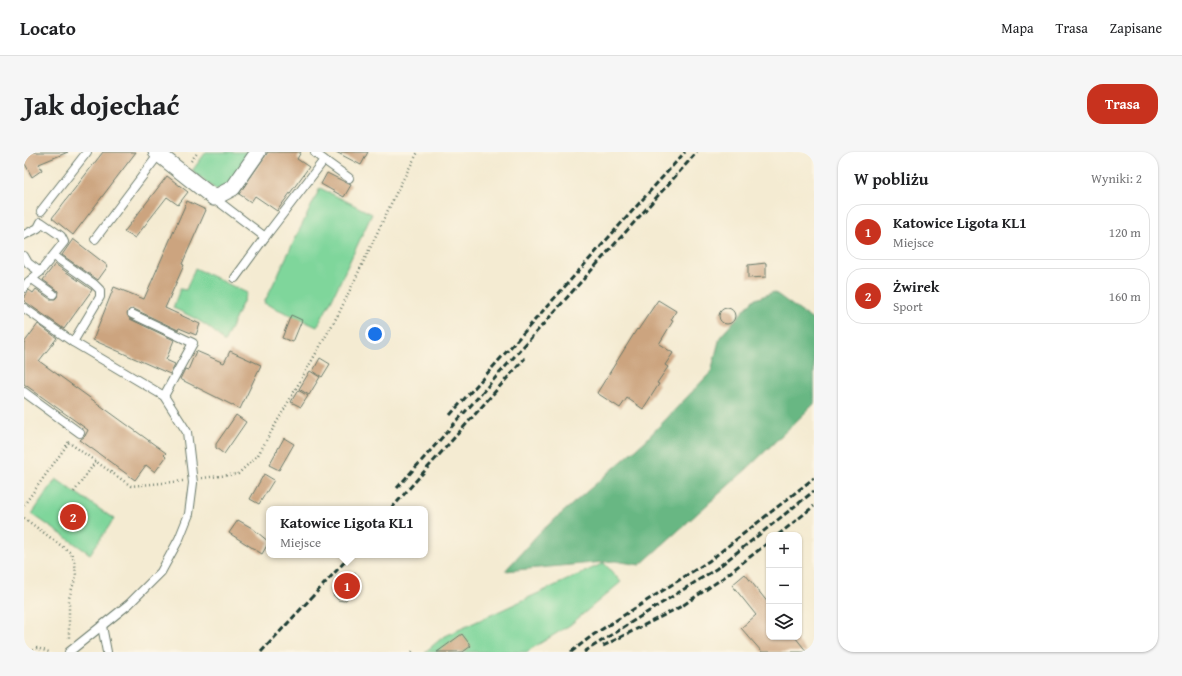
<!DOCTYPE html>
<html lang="pl">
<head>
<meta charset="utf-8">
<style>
  :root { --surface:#fff; --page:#f6f6f6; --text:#202124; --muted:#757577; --line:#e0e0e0; --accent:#c8321e }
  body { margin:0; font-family:"Gentium Book Plus",serif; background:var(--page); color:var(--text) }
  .controls { position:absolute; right:12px; bottom:12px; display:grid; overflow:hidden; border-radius:8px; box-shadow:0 1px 3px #0004 }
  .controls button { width:36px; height:36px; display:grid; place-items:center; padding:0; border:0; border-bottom:1px solid var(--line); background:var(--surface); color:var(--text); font:20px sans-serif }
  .you { position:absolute; left:351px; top:182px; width:14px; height:14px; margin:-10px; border:3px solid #fff; border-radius:50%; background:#1a73e8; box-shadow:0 0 0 6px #1a73e833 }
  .badge { display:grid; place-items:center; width:26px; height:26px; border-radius:50%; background:var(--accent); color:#fff; font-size:13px; font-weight:700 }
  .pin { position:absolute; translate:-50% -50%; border:2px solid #fff; box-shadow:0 1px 4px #0006 }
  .popup { position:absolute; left:242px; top:354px; width:162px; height:52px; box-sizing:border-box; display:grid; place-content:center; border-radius:8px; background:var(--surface); filter:drop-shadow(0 1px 3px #0005); font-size:13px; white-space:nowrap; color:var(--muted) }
  .popup b { font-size:15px; color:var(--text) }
  .popup::after { content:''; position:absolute; left:50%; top:100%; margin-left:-8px; border:8px solid transparent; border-top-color:var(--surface) }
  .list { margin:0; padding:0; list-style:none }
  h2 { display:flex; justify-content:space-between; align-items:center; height:52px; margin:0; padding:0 16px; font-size:17px }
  h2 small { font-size:13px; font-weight:400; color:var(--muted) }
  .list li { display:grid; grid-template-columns:26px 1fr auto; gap:12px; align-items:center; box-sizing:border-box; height:56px; margin:0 8px 8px; padding:0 8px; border:1px solid var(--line); border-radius:16px }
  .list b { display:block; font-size:15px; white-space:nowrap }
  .list p { margin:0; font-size:13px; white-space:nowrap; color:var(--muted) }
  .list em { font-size:13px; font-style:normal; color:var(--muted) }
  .icon { flex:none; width:22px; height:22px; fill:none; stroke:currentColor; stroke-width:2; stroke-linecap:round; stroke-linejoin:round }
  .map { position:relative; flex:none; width:790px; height:500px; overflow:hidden; border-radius:16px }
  header { display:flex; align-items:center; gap:24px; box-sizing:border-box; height:56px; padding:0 20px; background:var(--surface); border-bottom:1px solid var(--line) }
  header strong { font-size:19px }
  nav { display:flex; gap:22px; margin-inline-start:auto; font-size:14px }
  .intro { display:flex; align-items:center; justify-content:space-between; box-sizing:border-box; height:96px; padding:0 24px }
  h1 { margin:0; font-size:28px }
  .button { padding:10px 18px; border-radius:16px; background:var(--accent); color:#fff; font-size:14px; font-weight:700 }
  main { display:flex; gap:24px; padding:0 24px }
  aside { flex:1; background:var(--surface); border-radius:16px; box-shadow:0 1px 3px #0004 }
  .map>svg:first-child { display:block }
</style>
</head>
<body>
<header>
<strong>Locato</strong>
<nav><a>Mapa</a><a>Trasa</a><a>Zapisane</a></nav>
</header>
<div class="intro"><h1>Jak dojechać</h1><a class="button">Trasa</a></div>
<main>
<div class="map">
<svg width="790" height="500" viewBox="0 0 790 500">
  <rect width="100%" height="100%" fill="#fcf5e5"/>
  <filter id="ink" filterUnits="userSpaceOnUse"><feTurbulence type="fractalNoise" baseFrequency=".025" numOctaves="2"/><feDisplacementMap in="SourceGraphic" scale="8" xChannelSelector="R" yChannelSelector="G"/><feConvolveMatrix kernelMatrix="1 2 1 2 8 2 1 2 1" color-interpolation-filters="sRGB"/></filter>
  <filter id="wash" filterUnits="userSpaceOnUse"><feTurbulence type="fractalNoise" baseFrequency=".012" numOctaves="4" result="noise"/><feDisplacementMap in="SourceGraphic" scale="16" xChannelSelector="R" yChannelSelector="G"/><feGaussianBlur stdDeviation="0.9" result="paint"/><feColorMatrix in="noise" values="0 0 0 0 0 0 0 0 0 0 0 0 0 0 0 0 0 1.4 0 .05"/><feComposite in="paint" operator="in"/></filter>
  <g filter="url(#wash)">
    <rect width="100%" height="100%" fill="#f4ebd2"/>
    <!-- green -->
    <g fill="#7fd69b" stroke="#4f8a68">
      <path d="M182 0H228L206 33 192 38 168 19Z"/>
      <path d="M296 36 348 62 308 147 293 175 240 151Z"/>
      <path d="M171 116 223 141 200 191C189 174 167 164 149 156L156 137 162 138Z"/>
      <path d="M32 327 90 367 66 402 8 362Z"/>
      <path d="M580 411 597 430 546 473 502 500H401L419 485Z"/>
    </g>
    <!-- forest -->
    <path fill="#67b783" stroke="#437a5c" d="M750 140 790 169V252L725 315 616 413 591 409 481 419 515 381 620 290 687 220 696 185 729 148Z"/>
    <g id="blocks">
      <!-- building -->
      <g fill="#cca47f">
        <path d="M0 0H44L15 12 18 18 8 25 0 10Z"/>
        <path d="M79 0H112L49 83 28 66Z"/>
        <path d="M244 0H277L273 7 285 15 253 59 231 44 227 50 215 42Z"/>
        <path d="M312 0H344L337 13Z"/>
        <path d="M303 21 327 33 320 45 297 32Z"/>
        <path d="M143 24 164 40 154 53 143 45 111 86 100 80Z"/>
        <path d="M163 49 182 58 158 112 160 113 141 156 176 172 172 183 155 176 154 178 110 157 105 158 103 162 106 167 150 188 142 208 151 212 146 222 69 188 90 135 120 147Z"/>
        <path d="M49 87 84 114 74 128 38 103Z"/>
        <path d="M742 111V125L724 126V113Z"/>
        <path d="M31 112 68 138 40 177 0 149V144L5 138 9 141 12 137 26 147H31L33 145 34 139 19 128Z"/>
        <path d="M634 148 652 159 647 168 649 169 635 192 649 201 641 213 644 215 633 231 635 232 619 257 603 246 596 256 573 241 613 177 614 178Z"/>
        <circle cx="703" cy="164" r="8"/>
        <path d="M267 163 278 168 269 190 258 186Z"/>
        <path d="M14 172 33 186 15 209 142 301 140 303 142 305 131 320 122 313 111 328 56 288 61 284 64 278 0 232V191Z"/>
        <path d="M172 199 200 211 206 199 237 213 216 257 156 227 161 217 164 218Z"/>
        <path d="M296 206 306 212 298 225 289 219Z"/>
        <path d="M286 219 296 225 285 243 275 237Z"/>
        <path d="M274 238 284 244 277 255 267 250Z"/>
        <path d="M212 263 222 270 200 302 192 296V292Z"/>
        <path d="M260 286 270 292 255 318 245 313Z"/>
        <path d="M240 322 250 328 235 352 226 347Z"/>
        <path d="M214 368 228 376 245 390 238 402 205 381Z"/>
        <path d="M324 420 332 422 335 425V433L323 447 320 449 314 448 309 443V437Z"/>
        <path d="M721 422 745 452V485H771L783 500H738L717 476 732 463 708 433Z"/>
        <path d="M438 482 447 494 439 500H413Z"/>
      </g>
    </g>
  </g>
  <g filter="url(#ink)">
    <use href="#blocks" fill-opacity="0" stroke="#6a7a6b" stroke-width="1"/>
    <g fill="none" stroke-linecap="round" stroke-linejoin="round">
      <defs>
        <g id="service">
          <path d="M300 8 325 26"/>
          <path d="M190 46 241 85 300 8 291 1 292 0"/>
          <path d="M17 59 63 0"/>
          <path d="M0 83 14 76 17 70 37 84 40 90 16 120 4 130 0 136"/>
          <path d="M71 87 135 2"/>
          <path d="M0 104 4 111 16 120"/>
          <path d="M30 104 70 132 76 138V145L49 190"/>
          <path d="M211 126 241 85"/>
          <path d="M8 127 29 142"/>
          <path d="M0 156 49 190 140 244 163 280 169 331 165 362 155 387 137 420 105 452 45 500"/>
          <path d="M108 162 169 191 140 244"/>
          <path d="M0 240 56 281"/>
          <path d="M78 474 83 500"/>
        </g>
        <path id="minor" d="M132 0 190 46 209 36 234 0"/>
      </defs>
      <!-- service casing -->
      <use href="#service" stroke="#6a7a6b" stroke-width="10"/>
      <!-- minor casing -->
      <use href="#minor" stroke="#6a7a6b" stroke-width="17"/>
      <!-- path -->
      <g stroke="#6a7a6b" stroke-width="2.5" stroke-dasharray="1 3" stroke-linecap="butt">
        <path d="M167 9 174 0"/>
        <path d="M44 290 107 334 159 329"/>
        <path d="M178 326 214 322 234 303 315 161 376 33 394 0"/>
        <path d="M50 340 72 309"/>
        <path d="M0 353 45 290"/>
        <path d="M0 366 47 401 51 411 52 424 45 446V486"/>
        <path d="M5 500 13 496 25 500"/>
        <path d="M388 500 389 499"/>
      </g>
      <!-- service -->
      <use href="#service" stroke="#fff" stroke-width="8"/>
      <!-- minor -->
      <use href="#minor" stroke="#fff" stroke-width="15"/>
      <!-- rail -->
      <g stroke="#1f3d34" stroke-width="3" stroke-dasharray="6 3" stroke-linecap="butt">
        <path d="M426 263 661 0"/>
        <path d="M373 336 673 0"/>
        <path d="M367 357 501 206"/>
        <path d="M754 383 790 354"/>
        <path d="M579 494 658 454 699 426 745 390"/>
        <path d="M237 500 327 403"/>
        <path d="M547 500 569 483 685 409 790 326"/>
        <path d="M560 500 692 417 790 339"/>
      </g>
    </g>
  </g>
</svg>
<div class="controls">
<button>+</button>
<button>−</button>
<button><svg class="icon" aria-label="layers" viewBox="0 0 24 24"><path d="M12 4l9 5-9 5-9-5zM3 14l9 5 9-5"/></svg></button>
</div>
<div class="you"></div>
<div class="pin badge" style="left:323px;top:434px">1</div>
<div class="popup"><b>Katowice Ligota KL1</b>Miejsce</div>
<div class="pin badge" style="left:49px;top:365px">2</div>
</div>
<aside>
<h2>W pobliżu<small>Wyniki: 2</small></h2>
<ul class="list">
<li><span class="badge">1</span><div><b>Katowice Ligota KL1</b><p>Miejsce</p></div><em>120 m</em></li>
<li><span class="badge">2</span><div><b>Żwirek</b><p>Sport</p></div><em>160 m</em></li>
</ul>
</aside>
</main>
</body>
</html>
